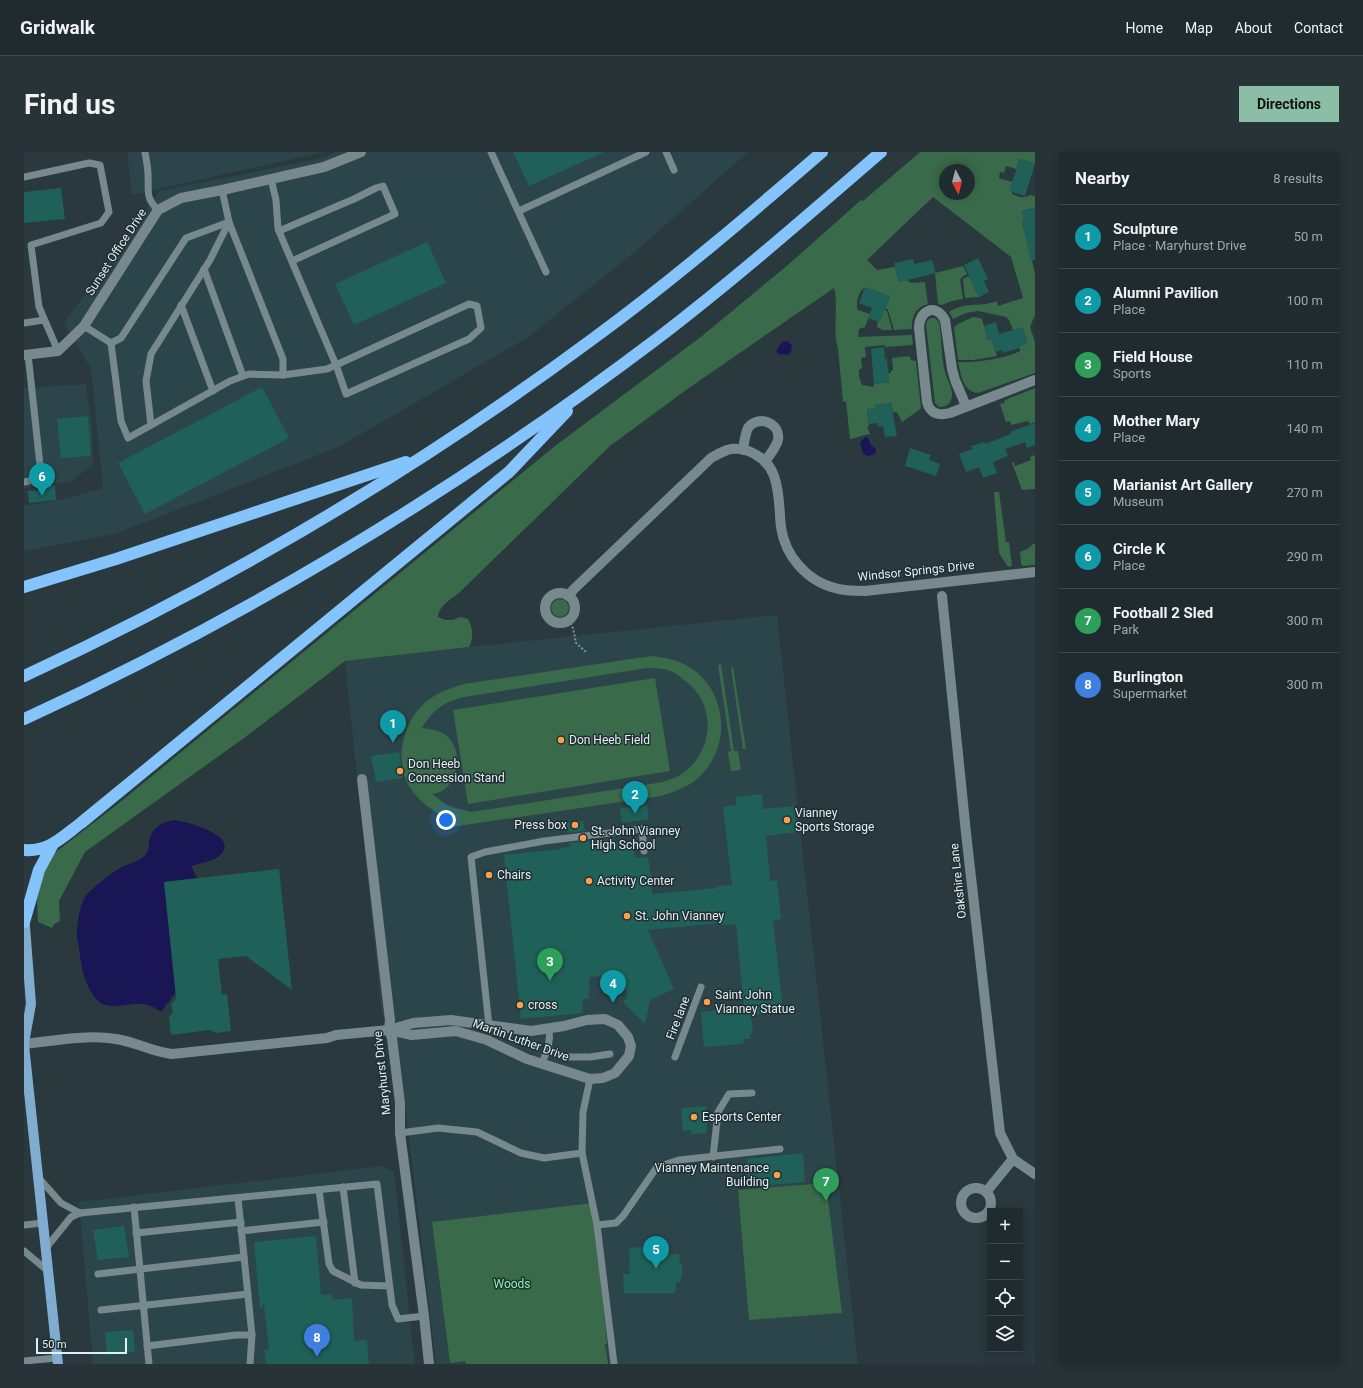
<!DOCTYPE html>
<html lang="en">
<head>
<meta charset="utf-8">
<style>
  :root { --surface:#1f2b2e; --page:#273336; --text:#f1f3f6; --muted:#a1a7aa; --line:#3c474a; --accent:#8abfa5 }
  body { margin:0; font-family:Roboto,sans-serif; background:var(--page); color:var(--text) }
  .controls { position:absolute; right:12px; bottom:12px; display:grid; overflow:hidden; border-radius:0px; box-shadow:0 2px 10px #0003 }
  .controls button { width:36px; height:36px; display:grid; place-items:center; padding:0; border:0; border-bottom:1px solid var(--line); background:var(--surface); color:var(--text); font:20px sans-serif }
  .compass { position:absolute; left:915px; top:12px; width:36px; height:36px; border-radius:50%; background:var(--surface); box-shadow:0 2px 10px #0003; rotate:173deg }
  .scale { position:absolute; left:12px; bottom:10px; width:91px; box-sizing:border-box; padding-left:4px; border:2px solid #e4eef0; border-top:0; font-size:11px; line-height:14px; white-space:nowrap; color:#e4eef0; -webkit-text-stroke:3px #1f2f33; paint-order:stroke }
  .you { position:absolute; left:422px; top:668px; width:14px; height:14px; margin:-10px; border:3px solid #fff; border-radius:50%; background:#1a73e8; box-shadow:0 0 0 6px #1a73e833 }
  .badge { display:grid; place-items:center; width:26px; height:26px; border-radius:50%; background:var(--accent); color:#fff; font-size:13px; font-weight:700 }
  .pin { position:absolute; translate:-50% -33px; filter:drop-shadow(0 1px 2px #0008) }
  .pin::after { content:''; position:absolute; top:21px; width:14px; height:12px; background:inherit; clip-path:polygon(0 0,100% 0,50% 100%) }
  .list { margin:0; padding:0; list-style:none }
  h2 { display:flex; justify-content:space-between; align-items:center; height:52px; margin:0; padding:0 16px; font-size:17px }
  h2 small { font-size:13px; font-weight:400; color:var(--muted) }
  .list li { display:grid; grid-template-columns:26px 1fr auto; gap:12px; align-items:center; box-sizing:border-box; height:64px; padding:0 16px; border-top:1px solid var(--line) }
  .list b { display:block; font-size:15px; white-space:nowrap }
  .list p { margin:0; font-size:13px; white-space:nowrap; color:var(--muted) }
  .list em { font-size:13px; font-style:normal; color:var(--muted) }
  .icon { flex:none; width:22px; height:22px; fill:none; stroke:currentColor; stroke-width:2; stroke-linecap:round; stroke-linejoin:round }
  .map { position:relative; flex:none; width:1011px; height:1212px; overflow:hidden; border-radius:0px }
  header { display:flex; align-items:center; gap:24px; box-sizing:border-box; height:56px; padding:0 20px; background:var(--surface); border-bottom:1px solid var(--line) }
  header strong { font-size:19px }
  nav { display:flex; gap:22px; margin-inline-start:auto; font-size:14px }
  .intro { display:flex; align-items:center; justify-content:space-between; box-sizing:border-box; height:96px; padding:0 24px }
  h1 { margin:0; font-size:28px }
  .button { padding:10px 18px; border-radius:0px; background:var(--accent); color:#111; font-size:14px; font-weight:700 }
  main { display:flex; gap:24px; padding:0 24px }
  aside { flex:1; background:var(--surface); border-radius:0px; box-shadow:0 2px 10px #0003 }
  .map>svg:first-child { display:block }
</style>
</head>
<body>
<header>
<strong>Gridwalk</strong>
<nav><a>Home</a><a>Map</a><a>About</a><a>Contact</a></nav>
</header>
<div class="intro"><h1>Find us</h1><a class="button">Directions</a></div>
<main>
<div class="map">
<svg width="1011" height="1212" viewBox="0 0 1011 1212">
  <rect width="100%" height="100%" fill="#29393d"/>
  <!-- built -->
  <g fill="#2c454b">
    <path d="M103 0H300L108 43Z"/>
    <path d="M312 0H724L612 99 503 186 315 295 91 382 0 399V354L44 346 79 336 67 217 40 171 135 39 299 6Z"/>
    <path d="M62 232 68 278 69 313 46 330 0 336V236Z"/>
    <path d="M753 463 834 1212H412L375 902 358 863 321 509 388 501Z"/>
    <path d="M358 1014 370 1019 391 1212H69L55 1050Z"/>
  </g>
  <!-- green -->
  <g fill="#396a49" fill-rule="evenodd">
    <path d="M896 0H1011V12L996 7 992 17 982 14 980 21 976 20 975 26 988 30V42C995 45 999 47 1006 43L1011 44V57L1010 56 998 59 1000 69 998 70 1011 121V163L1006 175 1011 190V221L954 241C939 240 937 223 934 210 950 211 982 207 996 199V194L1003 191 999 176 989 178 985 168 982 165 954 159 942 161 929 167 925 160C942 149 955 156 973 149L974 154 999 146 987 105 909 45 843 108 853 118 871 115 875 130 883 128 887 131 901 130 904 152C892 155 887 165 888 177L870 178 864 158 861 156 862 155 866 144 841 136C835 138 831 151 834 158L846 162 841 175 835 177 834 185 888 183 889 193 861 195V193L841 195 842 205 837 206 838 216 835 218V224L838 233 849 235 850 232 865 230 864 221H867V219L869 218 868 206 886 204 887 208 892 209 897 256 895 258 878 270 873 260H869V258H868L867 251 851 253V256L843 258 845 275H843L846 282C839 283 833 286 826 287L822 250 819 249 814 197C808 177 815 156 810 136L662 238 586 294 436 440C428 447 415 453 414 465L421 468H428L437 465 444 467C449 476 450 486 445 495L321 509 220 586 61 700 35 749 36 769 30 772 28 776 14 770 13 747 15 733 28 703 95 651 531 294 678 184 765 112 837 48 839 49ZM921 18H945V42H921Z"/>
    <path d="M939 114 943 122 938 125 936 128 939 147 928 149 918 153 914 152 911 121Z"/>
    <path d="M945 124 955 145 941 146 939 127Z"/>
    <path d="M860 158 863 159 868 178H859L853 175 854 169Z"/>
    <path d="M949 165 956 166 958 167 964 188 968 187 973 204 950 208H934L930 175 934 172Z"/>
    <path d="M906 166H911L915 170C918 186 917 204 921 220 923 228 929 236 928 244 927 252 922 255 915 255L911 251 902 173 903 169Z"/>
    <path d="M1011 236V270L1006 272 1004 269 987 273 986 269 982 270 976 252 980 251 981 248Z"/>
    <path d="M1011 303V337L998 338 988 311 990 310 991 314 1007 308 1006 305Z"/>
    <path d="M970 340H975L982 390H985L988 414 984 415 975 401Z"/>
    <path d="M1009 392H1011V413L999 414 997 412 996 400 1005 396Z"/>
    <circle cx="536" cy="456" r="9"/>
    <path d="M630 504C640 506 650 507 660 512 700 532 710 587 679 621 668 634 652 639 637 644L421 676 420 665C406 657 392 647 384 632 370 605 380 567 404 548 415 540 427 536 440 532L613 506ZM623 516C628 516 634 516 639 517 647 518 654 523 660 528 691 549 691 594 663 618 656 624 648 627 639 630L447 660 424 654 408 642C413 641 418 640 422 636 435 624 437 601 426 587 420 579 407 577 398 576 410 557 418 551 440 545Z"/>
    <path d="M697 512 710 599H714L717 618 707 619 704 600 707 599 694 513Z"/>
    <path d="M709 515 722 597H719L707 516Z"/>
    <path d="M631 526 646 619 444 652 429 558Z"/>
    <path d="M802 1031 818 1161 725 1168 714 1038Z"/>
    <path d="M569 1051 583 1192H581L584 1212H442L441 1209 426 1211 408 1070Z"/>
  </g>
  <!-- water -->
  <g fill="#1a1655">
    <path d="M763 189 768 193 767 200 764 203 757 202 755 203 752 198 754 197C755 192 758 189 763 189Z"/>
    <path d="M841 285 844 286 847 293 852 297V300L849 303 843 304 839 301 836 291 840 286Z"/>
    <path d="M149 668C161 669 211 682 199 700 193 709 176 711 167 714L173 726 140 730 152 840 137 860C131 855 124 852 115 852 100 851 84 860 72 847 60 833 57 813 55 796 55 792 53 788 53 784 53 772 56 749 64 741 74 731 86 722 98 715 106 711 116 710 122 702 126 697 124 691 126 685 130 674 139 671 149 668Z"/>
  </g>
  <!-- building -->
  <g fill="#1f6058">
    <path d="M489 0H580L505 34Z"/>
    <path d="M996 7 1011 12 1001 44 985 39Z"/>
    <path d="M37 36 41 67 0 71V40Z"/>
    <path d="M1011 56V108L1007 109 998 69H1000L998 59Z"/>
    <path d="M403 90 422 131 330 173 311 132Z"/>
    <path d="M954 106 964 127 960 129 965 140 955 145 940 113Z"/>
    <path d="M889 107 890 112 908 108 912 121 875 130 870 111Z"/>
    <path d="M841 135 866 144 856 170 844 166 848 156 835 151Z"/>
    <path d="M972 170 975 182 999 175 1003 192 996 194V196L979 201V198L972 200 968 187 964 188 960 174Z"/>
    <path d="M860 195 861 207H863L865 230 850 232 847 197Z"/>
    <path d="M238 235 265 286 121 362 94 311Z"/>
    <path d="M867 251 873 284 861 285 859 274 854 275 853 271 844 272 843 257 851 256V253Z"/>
    <path d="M64 264 67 304 37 306 33 267Z"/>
    <path d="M1011 271V293L1003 296 1001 290 981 297 984 304 969 310 973 321 959 326 955 315 942 320 935 302 948 297 947 294 961 290V292L987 282 986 280Z"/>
    <path d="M886 296 907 303 905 308 916 312 912 324 881 314Z"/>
    <path d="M31 333 32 348 5 351 4 339 19 338V334Z"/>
    <path d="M375 600 379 626 352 630 347 604Z"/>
    <path d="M738 642 739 657 770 654 773 680 742 684 746 729 753 728 757 767 749 768 759 859 727 863 729 881 726 882V887H719L720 892 680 895 677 860 707 856H720L712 772 697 773 696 771 624 778 650 837 626 848 621 872 599 850 604 843 596 824 582 825V824L566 825 565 843 564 847H559L558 861 497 867 480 703 536 697V696L546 695 545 691 591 687 592 691 609 689 611 706 624 705 627 723 628 742 693 736V734L708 733 699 655 712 653V645Z"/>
    <path d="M623 653 625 667 598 671 596 656Z"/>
    <path d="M559 669 561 679 543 681 542 671Z"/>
    <path d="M255 717 268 838 222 804 194 807 198 843 203 842 207 879 192 881 185 878 147 883 145 864 149 861 147 852 152 846 140 730Z"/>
    <path d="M682 954 683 981 667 982V978L659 979 657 956Z"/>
    <path d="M779 1001 781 1030 725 1035 723 1007Z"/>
    <path d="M100 1074 105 1105 74 1108 69 1078Z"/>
    <path d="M292 1084 297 1143 308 1142 309 1148 328 1146 330 1189 343 1188 345 1212H242L240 1198H245L240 1152 236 1157 230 1090Z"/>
    <path d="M619 1095V1097L633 1099 634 1103 655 1102 656 1112H658V1126H656L657 1130H652L651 1141H600L599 1122H606L605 1096Z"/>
    <path d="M109 1178 111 1200 83 1203 81 1180Z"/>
  </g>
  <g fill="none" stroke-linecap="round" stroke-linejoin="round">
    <!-- path -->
    <path stroke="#849194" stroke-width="2" stroke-dasharray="2 2" stroke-linecap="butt" d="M544 468 549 476 552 491 562 500"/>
    <!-- lane -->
    <g stroke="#77898d" stroke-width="7">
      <path d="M121 0C122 7 124 15 124 23 125 40 121 45 134 58"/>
      <path d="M467 0 522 120"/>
      <path d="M642 0 650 18"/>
      <path d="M0 25 65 11 76 13 85 60 77 71 7 93 15 155 34 199"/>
      <path d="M198 38 205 70 259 207V223"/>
      <path d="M495 59 622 0"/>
      <path d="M255 79 330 47 352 36 359 34 371 62 268 109"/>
      <path d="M180 117 219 224"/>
      <path d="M157 153 189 239"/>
      <path d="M0 171 20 168"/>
      <path d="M60 174 87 191 97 269 104 286 206 229 225 222 259 223 303 217 312 213 445 152 453 154 457 176 445 187 322 242 312 213 254 77 252 48 247 27"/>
      <path d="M87 191 97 186 162 86 205 70"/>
      <path d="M127 273 122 229 127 202 186 108 205 70"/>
      <path d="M0 330 12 327 16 313 4 202"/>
      <path d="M465 874 447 705 461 700 520 689 618 677 620 699"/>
      <path d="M524 897 541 905H566L586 902"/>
      <path d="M651 905 677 835"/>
      <path d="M518 911C523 899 527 890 525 877"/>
      <path d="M566 927 559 960 558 1001 573 1073 590 1212"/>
      <path d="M376 981 414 976 453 980 497 1001 520 1006 558 1001"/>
      <path d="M689 1005 694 960 705 942 728 941"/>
      <path d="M14 1025 37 1051 56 1061"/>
      <path d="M319 1035 331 1131"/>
      <path d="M295 1038 305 1112 309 1119 337 1133 365 1134"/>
      <path d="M214 1046 228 1183 226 1212"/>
      <path d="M110 1055 125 1212"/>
      <path d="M0 1073 19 1071"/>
      <path d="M573 1073 592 1071 599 1064 633 1015 655 1008 756 997"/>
      <path d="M217 1079 300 1070"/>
      <path d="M112 1081 217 1070"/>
      <path d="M22 1096 47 1065 56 1061 353 1032 368 1153 374 1167 400 1164"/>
      <path d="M0 1099 24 1119"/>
      <path d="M74 1122 220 1105"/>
      <path d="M77 1158 224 1142"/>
      <path d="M123 1194 212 1183H228"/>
      <path d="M0 1209 33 1206"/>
    </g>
    <!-- street -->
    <g stroke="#77898d" stroke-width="10">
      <path d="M0 203 34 199 60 174 134 58 157 46 198 38 300 15 337 0"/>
      <path d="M942 254 931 228 928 217 921 168C911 150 895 159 895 176L903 250C906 262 915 264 926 261L1011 228"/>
      <path d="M719 298C720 291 721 282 724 276 734 262 757 271 754 288 752 296 745 303 741 310"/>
      <circle cx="536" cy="456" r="15"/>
      <path d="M544 444 550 437 687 306C692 303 698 300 703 298 722 293 744 306 750 324 756 340 755 358 757 375 761 404 783 429 811 436 821 439 831 439 841 439L1011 420"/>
      <path d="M918 444 942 681 976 981 989 1007 1011 1022"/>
      <path d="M338 627 366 868 365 878 368 886 376 951V981L400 1164 405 1212"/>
      <path d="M0 892C29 889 63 882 92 887 112 890 128 900 148 902L303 886 312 883 365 878 389 871 427 868 507 879 540 874 563 868 581 867 594 873 604 885 607 894 605 904 591 921 579 926 566 927 503 907 463 888 432 879 388 883 365 878"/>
      <circle cx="952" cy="1051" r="15"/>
      <path d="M962 1040 989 1007"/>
    </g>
    <!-- primary -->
    <g stroke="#7faccf" stroke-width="10">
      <path d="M0 891 7 852 0 762"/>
      <path d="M0 893 34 1212"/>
    </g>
    <!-- highway -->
    <g stroke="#84c3fb" stroke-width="12">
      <path d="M0 435 92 407 382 310"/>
      <path d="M0 524C201 431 392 318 570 186 649 128 724 64 798 0"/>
      <path d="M0 567C225 464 437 335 634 186 711 127 784 63 857 0"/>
      <path d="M0 698C25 700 38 685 57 671L485 320 543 259"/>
      <path d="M0 770 15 718 29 692"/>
    </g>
  </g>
  <!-- markers -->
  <g fill="#fa9f4e" stroke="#1f2f33" stroke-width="1.5">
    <circle cx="537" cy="588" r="4"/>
    <circle cx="376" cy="619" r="4"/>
    <circle cx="763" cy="668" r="4"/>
    <circle cx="551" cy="673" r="4"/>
    <circle cx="559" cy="686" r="4"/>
    <circle cx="465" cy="723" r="4"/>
    <circle cx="565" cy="729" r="4"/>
    <circle cx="603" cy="764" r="4"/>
    <circle cx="683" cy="850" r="4"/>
    <circle cx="496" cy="853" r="4"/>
    <circle cx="670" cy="965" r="4"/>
    <circle cx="753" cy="1023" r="4"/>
  </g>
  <g text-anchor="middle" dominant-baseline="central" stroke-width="3" stroke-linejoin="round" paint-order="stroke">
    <!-- street labels -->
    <g font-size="12" fill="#e4eef0" stroke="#1f2f33">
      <text transform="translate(92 100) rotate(-57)">Sunset Office Drive</text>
      <text transform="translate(892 419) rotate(-6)">Windsor Springs Drive</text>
      <text transform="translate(934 729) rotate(-96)">Oakshire Lane</text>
      <text transform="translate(654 866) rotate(-69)">Fire lane</text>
      <text transform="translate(497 888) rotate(20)">Martin Luther Drive</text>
      <text transform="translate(358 921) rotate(-96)">Maryhurst Drive</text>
    </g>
    <!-- poi labels -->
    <g font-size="12" fill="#e4eef0" stroke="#1f2f33" text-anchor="start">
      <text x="545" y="588">Don Heeb Field</text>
      <text x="384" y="612">Don Heeb<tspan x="384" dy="14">Concession Stand</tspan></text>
      <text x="771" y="661">Vianney<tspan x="771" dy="14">Sports Storage</tspan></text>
      <text x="543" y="673" text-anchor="end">Press box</text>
      <text x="567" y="679">St. John Vianney<tspan x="567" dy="14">High School</tspan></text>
      <text x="473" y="723">Chairs</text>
      <text x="573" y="729">Activity Center</text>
      <text x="611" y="764">St. John Vianney</text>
      <text x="691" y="843">Saint John<tspan x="691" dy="14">Vianney Statue</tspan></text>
      <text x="504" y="853">cross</text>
      <text x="678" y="965">Esports Center</text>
      <text x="745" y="1016" text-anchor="end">Vianney Maintenance<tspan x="745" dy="14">Building</tspan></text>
    </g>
    <!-- park labels -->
    <g font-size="12" fill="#8af3ac" stroke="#1f2f33">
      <text x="488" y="1132">Woods</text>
    </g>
  </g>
</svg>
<div class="controls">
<button>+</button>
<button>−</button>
<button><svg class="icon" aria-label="locate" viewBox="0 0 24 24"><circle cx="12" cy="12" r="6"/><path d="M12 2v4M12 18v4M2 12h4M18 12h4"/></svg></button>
<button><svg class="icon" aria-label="layers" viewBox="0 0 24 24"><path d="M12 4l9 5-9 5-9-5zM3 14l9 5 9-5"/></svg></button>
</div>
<svg class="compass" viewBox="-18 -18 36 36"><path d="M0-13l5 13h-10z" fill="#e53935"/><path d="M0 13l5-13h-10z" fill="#a1a7aa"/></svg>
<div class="scale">50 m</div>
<div class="you"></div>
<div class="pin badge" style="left:369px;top:591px;background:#0f9aa8">1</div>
<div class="pin badge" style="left:611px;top:662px;background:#0f9aa8">2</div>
<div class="pin badge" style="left:526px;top:829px;background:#2e9e5b">3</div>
<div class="pin badge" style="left:589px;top:851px;background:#0f9aa8">4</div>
<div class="pin badge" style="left:632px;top:1117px;background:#0f9aa8">5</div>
<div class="pin badge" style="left:18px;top:344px;background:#0f9aa8">6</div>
<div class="pin badge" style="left:802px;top:1049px;background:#2e9e5b">7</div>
<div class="pin badge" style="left:293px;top:1205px;background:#3f7fe0">8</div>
</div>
<aside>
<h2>Nearby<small>8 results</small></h2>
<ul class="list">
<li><span class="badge" style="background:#0f9aa8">1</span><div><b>Sculpture</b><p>Place · Maryhurst Drive</p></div><em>50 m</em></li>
<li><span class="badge" style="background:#0f9aa8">2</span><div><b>Alumni Pavilion</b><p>Place</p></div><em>100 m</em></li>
<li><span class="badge" style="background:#2e9e5b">3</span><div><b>Field House</b><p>Sports</p></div><em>110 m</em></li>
<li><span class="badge" style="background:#0f9aa8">4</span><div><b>Mother Mary</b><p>Place</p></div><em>140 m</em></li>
<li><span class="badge" style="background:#0f9aa8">5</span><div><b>Marianist Art Gallery</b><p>Museum</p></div><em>270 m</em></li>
<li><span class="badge" style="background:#0f9aa8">6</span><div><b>Circle K</b><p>Place</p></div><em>290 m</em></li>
<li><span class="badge" style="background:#2e9e5b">7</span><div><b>Football 2 Sled</b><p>Park</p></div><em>300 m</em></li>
<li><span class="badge" style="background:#3f7fe0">8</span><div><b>Burlington</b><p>Supermarket</p></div><em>300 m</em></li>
</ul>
</aside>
</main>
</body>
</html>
